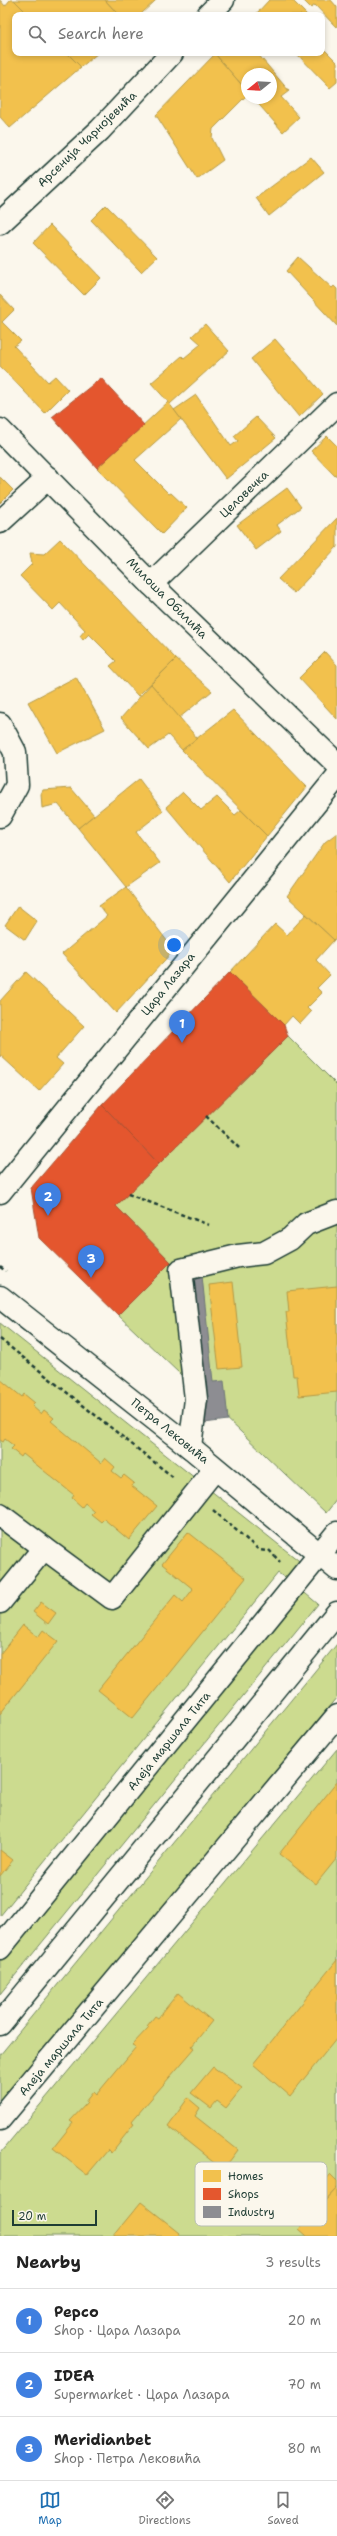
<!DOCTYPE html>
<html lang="en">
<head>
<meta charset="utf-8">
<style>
  :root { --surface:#fff; --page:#f2f2f2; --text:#222; --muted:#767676; --line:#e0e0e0; --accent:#1f6fb2 }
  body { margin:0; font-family:"Shantell Sans",sans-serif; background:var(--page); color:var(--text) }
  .compass { position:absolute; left:241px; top:68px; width:36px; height:36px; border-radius:50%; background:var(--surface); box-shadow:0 2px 6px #0003; rotate:252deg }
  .scale { position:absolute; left:12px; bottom:10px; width:85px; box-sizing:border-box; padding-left:4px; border:2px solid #1f3d34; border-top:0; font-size:11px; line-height:14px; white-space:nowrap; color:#1f3d34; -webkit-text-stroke:3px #fbf7ec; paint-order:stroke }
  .you { position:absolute; left:174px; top:945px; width:14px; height:14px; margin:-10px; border:3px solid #fff; border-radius:50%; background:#1a73e8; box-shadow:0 0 0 6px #1a73e833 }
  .badge { display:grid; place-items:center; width:26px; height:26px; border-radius:50%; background:var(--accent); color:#fff; font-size:13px; font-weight:700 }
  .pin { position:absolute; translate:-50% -33px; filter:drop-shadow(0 1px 2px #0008) }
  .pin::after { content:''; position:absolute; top:21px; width:14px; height:12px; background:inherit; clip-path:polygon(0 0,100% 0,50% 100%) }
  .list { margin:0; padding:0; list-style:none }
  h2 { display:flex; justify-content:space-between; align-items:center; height:52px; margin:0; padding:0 16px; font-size:17px }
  h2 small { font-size:13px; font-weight:400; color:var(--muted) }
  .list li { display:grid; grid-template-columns:26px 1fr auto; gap:12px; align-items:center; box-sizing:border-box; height:64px; padding:0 16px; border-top:1px solid var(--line) }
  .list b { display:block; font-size:15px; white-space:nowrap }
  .list p { margin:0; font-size:13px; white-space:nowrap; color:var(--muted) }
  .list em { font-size:13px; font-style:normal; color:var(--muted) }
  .icon { flex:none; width:22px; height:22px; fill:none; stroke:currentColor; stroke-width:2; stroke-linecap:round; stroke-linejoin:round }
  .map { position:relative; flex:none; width:337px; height:2236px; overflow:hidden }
  .search { position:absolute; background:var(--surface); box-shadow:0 2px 6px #0003; left:12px; right:12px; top:12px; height:44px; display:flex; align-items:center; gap:10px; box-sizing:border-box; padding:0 14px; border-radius:8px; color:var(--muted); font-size:15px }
  .sheet { height:244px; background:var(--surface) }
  nav { display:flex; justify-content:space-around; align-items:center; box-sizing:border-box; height:56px; border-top:1px solid var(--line); background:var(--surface); font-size:11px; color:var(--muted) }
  nav a { display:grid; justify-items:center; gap:2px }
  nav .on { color:var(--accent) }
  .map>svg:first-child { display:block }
</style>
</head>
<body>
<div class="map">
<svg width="337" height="2236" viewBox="0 0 337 2236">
  <rect width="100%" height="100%" fill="#fbf7ec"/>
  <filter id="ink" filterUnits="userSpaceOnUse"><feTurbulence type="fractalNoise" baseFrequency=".025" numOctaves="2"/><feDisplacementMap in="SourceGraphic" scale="8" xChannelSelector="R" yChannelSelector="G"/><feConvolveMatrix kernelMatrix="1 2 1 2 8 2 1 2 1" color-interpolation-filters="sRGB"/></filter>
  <g filter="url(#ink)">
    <!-- green -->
    <g fill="#ccdb8f" stroke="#768c62">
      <path d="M288 1036 337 1085V1499L326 1513 118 1315 171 1262 116 1206Z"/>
      <path d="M0 1323 303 1564 291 1582 278 1573 0 1916Z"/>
      <path d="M300 1589 318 1604 0 1994V1958Z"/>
      <path d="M337 1644V1697L0 2102V2055Z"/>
      <path d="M337 1749V2236H0V2153Z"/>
    </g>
    <!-- homes -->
    <g fill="#f2c14e" stroke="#b39946">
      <path d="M0 0 5 6 10 0H14L29 15H15V53H67L81 67 10 128 0 117Z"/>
      <path d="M14 0H105L119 15H29Z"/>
      <path d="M105 0H156L140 15H119Z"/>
      <path d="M269 0H292L307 15H259L257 13Z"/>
      <path d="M303 0H331L337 7V26L336 27 315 5 311 8Z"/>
      <path d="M322 47 337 62V82L330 88 296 53H322Z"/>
      <path d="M67 53H98L81 67Z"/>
      <path d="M257 53 289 91 281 97 299 117 283 132 253 98H271V74H247V91L215 54Z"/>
      <path d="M215 54 247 91V95L213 129 212 138 223 160 197 179 156 115Z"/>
      <path d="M311 157 324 172 269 216 256 198Z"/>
      <path d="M106 205 157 257 141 272 91 220Z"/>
      <path d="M50 225 101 278 84 295 33 243Z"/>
      <path d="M298 257 332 288 334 286 337 289V326L286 271Z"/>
      <path d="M0 295 14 310 2 322 21 341 14 346 48 382 55 376 68 390 45 413 0 366Z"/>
      <path d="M205 324 229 351 170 404 151 383 182 356 184 358 201 344 192 336Z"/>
      <path d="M275 339 323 394 299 417 251 359Z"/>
      <path d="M196 395 231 446 238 441 234 436 256 417 276 438 226 479 174 410Z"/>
      <path d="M168 402 181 419 135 460 169 494 171 493 187 508 162 534 97 468Z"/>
      <path d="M327 436 337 446V473L335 476 311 451Z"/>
      <path d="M0 477 13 490 0 503Z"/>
      <path d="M287 488 301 507 277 525 281 531 256 550 237 525Z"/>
      <path d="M337 518V547L294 593 278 579Z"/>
      <path d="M60 539 176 659 138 696 110 666 116 661 89 634 83 640 80 636 85 630 60 603 53 610 20 576 32 564 30 553 44 554Z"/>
      <path d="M325 652 337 665V719L299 678Z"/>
      <path d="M176 659 212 691 179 718 151 684Z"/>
      <path d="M76 677 105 729 57 753 28 702Z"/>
      <path d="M151 684 197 738 182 750 168 735 149 749 121 718Z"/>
      <path d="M233 710 307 787 267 836 182 750Z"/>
      <path d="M139 779 163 811 136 832 160 863 126 887 78 828Z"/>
      <path d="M71 788 94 815 78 828 58 804 42 808 41 794 43 790Z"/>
      <path d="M183 792 201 810 217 797 235 815 241 810 267 836 230 882 166 807Z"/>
      <path d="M337 833V936L334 940 287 896 325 842Z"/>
      <path d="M126 887 174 950 116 1013 62 954 107 916 99 906Z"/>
      <path d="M18 906 37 921 25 940 5 925Z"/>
      <path d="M306 914 334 940 316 960 330 975 317 988 322 993 307 1008 311 1012 300 1024 292 1016 284 1025 230 972 275 924 287 935Z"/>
      <path d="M26 972 84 1026 56 1058 63 1064 39 1091 0 1055V1001Z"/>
      <path d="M233 1282 242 1367 219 1369 209 1285Z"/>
      <path d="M337 1286V1392L299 1396 297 1376H293L286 1312H289L287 1291Z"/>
      <path d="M0 1379 22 1397 24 1394 35 1403 32 1406 41 1414 44 1410 54 1418 51 1421 101 1463 105 1458 115 1467 112 1471 121 1478 124 1475 134 1483 132 1486 157 1506 129 1540 104 1519 101 1522 91 1514 94 1511 85 1503 82 1507 72 1498 74 1495 23 1454 21 1457 11 1449 14 1446 5 1439 3 1442 0 1440Z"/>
      <path d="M188 1532 246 1578 133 1718 98 1690 175 1595 183 1602 193 1589 162 1564Z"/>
      <path d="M41 1602 56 1613 48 1624 33 1612Z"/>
      <path d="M23 1625 38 1637 43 1630 58 1641 0 1714V1654Z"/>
      <path d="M337 1782V1858L316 1884 279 1854Z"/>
      <path d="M0 1850 13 1860 0 1876Z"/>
      <path d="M337 1960V2038L290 2096 253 2064Z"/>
      <path d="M178 1993 212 2021 192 2046 195 2048 131 2122 134 2124 111 2153 108 2150 87 2175 53 2148 73 2123 70 2121 87 2103 85 2102 93 2092 96 2095 136 2047 132 2045 149 2027 147 2026 155 2016 158 2018Z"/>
      <path d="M213 2067 242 2088 226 2108 217 2101 211 2108 191 2093Z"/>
      <path d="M188 2098 200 2108 195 2116 238 2150 223 2170 168 2126Z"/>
      <path d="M330 2174 337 2181V2188L322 2204 311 2195Z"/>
      <path d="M337 2188V2236H307L299 2229Z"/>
      <path d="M141 2202 180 2233 178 2236H113Z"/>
    </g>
    <!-- shops -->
    <g fill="#e4572e" stroke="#a94f30">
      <path d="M101 378 144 425 97 468 52 417Z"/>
      <path d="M230 972 284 1025 288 1036 159 1164 102 1105Z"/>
      <path d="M102 1105 159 1164 116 1206 171 1262 118 1315 39 1238 31 1188Z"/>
    </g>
    <!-- industry -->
    <path fill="#8d8d92" stroke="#6c7576" d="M202 1276 213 1382 224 1381 228 1420 204 1423 189 1277Z"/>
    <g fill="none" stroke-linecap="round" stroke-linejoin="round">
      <defs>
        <g id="minor">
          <path d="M208 15 223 0"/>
          <path d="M0 223 100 130 172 53"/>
          <path d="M0 430 151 584 337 764"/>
          <path d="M0 522 48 478"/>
          <path d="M151 584 337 404"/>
          <path d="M0 724 15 752 17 785 0 816"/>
          <path d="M0 1192 337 777"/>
          <path d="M0 1297 190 1447 337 1569"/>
          <path d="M190 1447 196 1399 181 1270 238 1256 264 1253 290 1239 306 1224 337 1212"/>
          <path d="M0 1515 44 1548 0 1602"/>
          <path d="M44 1548 112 1598 215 1469"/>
          <path d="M0 1948 337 1533"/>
          <path d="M0 2024 337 1613"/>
          <path d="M0 2119 337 1716"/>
        </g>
      </defs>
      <!-- minor casing -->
      <use href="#minor" stroke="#1f3d34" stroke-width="25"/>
      <!-- path -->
      <g stroke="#1f3d34" stroke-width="2.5" stroke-dasharray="4 3" stroke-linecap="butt">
        <path d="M206 1116 239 1148"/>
        <path d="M128 1194 209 1225"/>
        <path d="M0 1267 6 1271"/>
        <path d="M0 1339 174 1478"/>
        <path d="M213 1510 259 1550 268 1551"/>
        <path d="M269 1550 280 1562"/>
      </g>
      <!-- minor -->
      <use href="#minor" stroke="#fbf7ec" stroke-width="22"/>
    </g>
  </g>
  <g text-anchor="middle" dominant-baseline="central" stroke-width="4" stroke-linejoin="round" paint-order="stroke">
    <!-- street labels -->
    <g font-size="12" fill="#1f3d34" stroke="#fbf7ec">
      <text transform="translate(87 139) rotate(-44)">Арсенија Чарнојевића</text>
      <text transform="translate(244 494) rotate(-44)">Целовечка</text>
      <text transform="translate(167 598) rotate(45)">Милоша Обилића</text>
      <text transform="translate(168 984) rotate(-51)">Цара Лазара</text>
      <text transform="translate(170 1431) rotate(39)">Петра Лековића</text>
      <text transform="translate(169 1741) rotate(-51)">Алеја маршала Тита</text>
      <text transform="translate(61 2047) rotate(-50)">Алеја маршала Тита</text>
    </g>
  </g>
  <!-- legend -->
  <rect x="195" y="2162" width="132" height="64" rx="6" fill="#fbf7ec" stroke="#b9bfb5" stroke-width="1"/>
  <rect x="203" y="2170" width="18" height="12" fill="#f2c14e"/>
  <rect x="203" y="2188" width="18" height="12" fill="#e4572e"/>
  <rect x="203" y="2206" width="18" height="12" fill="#8d8d92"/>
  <g font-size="11" fill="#1f3d34">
    <text x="228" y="2180">Homes</text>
    <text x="228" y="2198">Shops</text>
    <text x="228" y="2216">Industry</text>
  </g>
</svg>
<svg class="compass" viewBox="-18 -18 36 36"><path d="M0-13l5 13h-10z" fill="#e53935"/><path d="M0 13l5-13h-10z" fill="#767676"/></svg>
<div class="scale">20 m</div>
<div class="you"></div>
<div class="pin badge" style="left:182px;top:1043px;background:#3f7fe0">1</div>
<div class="pin badge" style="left:48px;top:1216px;background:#3f7fe0">2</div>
<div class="pin badge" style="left:91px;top:1278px;background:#3f7fe0">3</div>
<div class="search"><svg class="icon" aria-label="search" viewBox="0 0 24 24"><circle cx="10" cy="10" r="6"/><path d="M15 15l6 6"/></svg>Search here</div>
</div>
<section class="sheet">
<h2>Nearby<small>3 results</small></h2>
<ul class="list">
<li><span class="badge" style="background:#3f7fe0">1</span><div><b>Pepco</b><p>Shop · Цара Лазара</p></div><em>20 m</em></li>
<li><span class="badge" style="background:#3f7fe0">2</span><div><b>IDEA</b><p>Supermarket · Цара Лазара</p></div><em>70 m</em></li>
<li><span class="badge" style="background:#3f7fe0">3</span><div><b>Meridianbet</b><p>Shop · Петра Лековића</p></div><em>80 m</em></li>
</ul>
</section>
<nav>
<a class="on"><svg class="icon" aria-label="map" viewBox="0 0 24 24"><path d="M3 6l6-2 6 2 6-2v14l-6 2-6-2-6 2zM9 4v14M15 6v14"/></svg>Map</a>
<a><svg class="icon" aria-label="directions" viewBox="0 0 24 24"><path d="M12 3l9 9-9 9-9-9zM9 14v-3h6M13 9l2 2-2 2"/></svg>Directions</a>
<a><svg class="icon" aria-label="saved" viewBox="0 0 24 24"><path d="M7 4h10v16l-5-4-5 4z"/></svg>Saved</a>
</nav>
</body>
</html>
